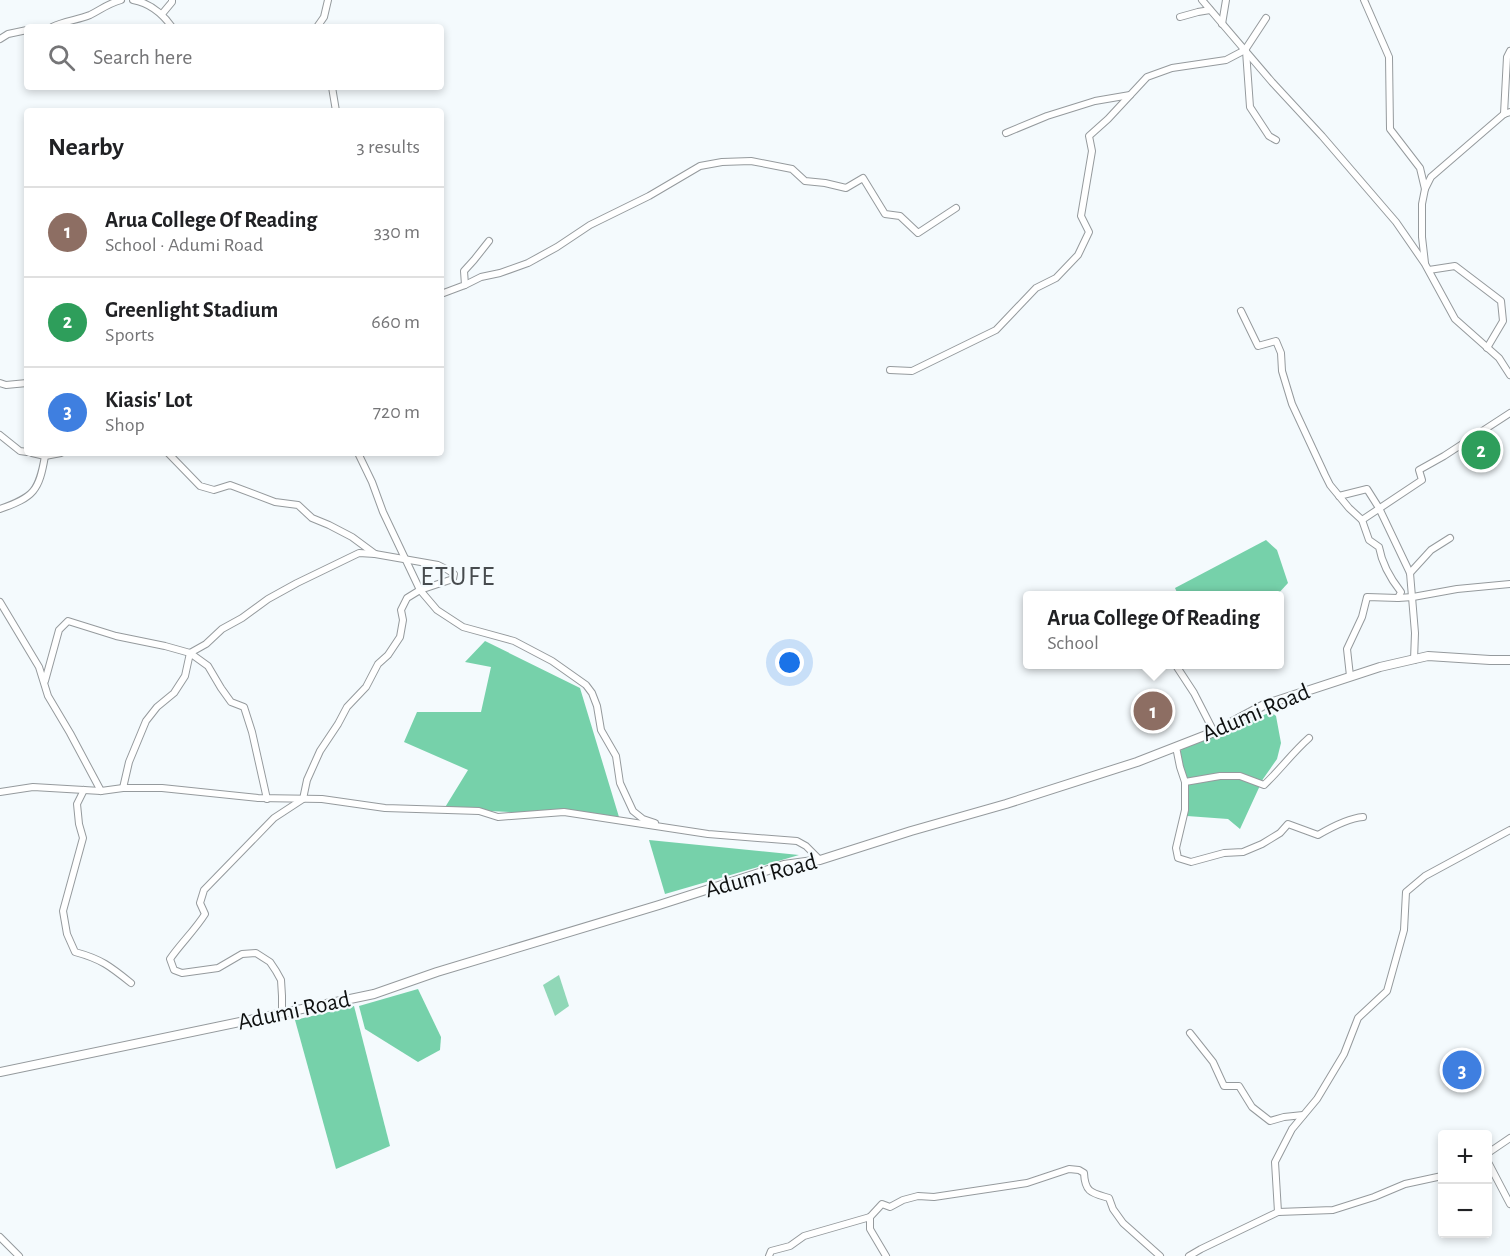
<!DOCTYPE html>
<html lang="en">
<head>
<meta charset="utf-8">
<style>
  :root { --surface:#fff; --page:#f6f6f6; --text:#202124; --muted:#757577; --line:#e0e0e0; --accent:#975e1b }
  body { margin:0; font-family:"Alegreya Sans",sans-serif; background:var(--page); color:var(--text) }
  .controls { position:absolute; right:18px; bottom:18px; display:grid; overflow:hidden; border-radius:6px; box-shadow:0 3px 9px #0003 }
  .controls button { width:54px; height:54px; display:grid; place-items:center; padding:0; border:0; border-bottom:2px solid var(--line); background:var(--surface); color:var(--text); font:30px sans-serif }
  .you { position:absolute; left:790px; top:663px; width:21px; height:21px; margin:-15px; border:4px solid #fff; border-radius:50%; background:#1a73e8; box-shadow:0 0 0 9px #1a73e833 }
  .badge { display:grid; place-items:center; width:39px; height:39px; border-radius:50%; background:var(--accent); color:#fff; font-size:20px; font-weight:700 }
  .pin { position:absolute; translate:-50% -50%; border:3px solid #fff; box-shadow:0 2px 6px #0006 }
  .popup { position:absolute; left:1023px; top:591px; width:261px; height:78px; box-sizing:border-box; display:grid; place-content:center; border-radius:6px; background:var(--surface); filter:drop-shadow(0 2px 4px #0005); font-size:20px; white-space:nowrap; color:var(--muted) }
  .popup b { font-size:22px; color:var(--text) }
  .popup::after { content:''; position:absolute; left:50%; top:100%; margin-left:-12px; border:12px solid transparent; border-top-color:var(--surface) }
  .list { margin:0; padding:0; list-style:none }
  h2 { display:flex; justify-content:space-between; align-items:center; height:78px; margin:0; padding:0 24px; font-size:26px }
  h2 small { font-size:20px; font-weight:400; color:var(--muted) }
  .list li { display:grid; grid-template-columns:39px 1fr auto; gap:18px; align-items:center; box-sizing:border-box; height:90px; padding:0 24px; border-top:2px solid var(--line) }
  .list b { display:block; font-size:22px; white-space:nowrap }
  .list p { margin:0; font-size:20px; white-space:nowrap; color:var(--muted) }
  .list em { font-size:20px; font-style:normal; color:var(--muted) }
  .icon { flex:none; width:33px; height:33px; fill:none; stroke:currentColor; stroke-width:2; stroke-linecap:round; stroke-linejoin:round }
  .map { position:relative; flex:none; width:1510px; height:1256px; overflow:hidden }
  .search { position:absolute; background:var(--surface); box-shadow:0 3px 9px #0003; left:24px; top:24px; width:420px; height:66px; display:flex; align-items:center; gap:15px; box-sizing:border-box; padding:0 21px; border-radius:6px; color:var(--muted); font-size:22px }
  .panel { position:absolute; background:var(--surface); box-shadow:0 3px 9px #0003; left:24px; top:108px; width:420px; height:348px; border-radius:6px }
  .map>svg:first-child { display:block }
</style>
</head>
<body>
<div class="map">
<svg width="1510" height="1256" viewBox="0 0 1510 1256">
  <rect width="100%" height="100%" fill="#f4fafd"/>
  <!-- green -->
  <path fill="#90d7b7" d="M559 975 569 1006 555 1016 543 985Z"/>
  <!-- forest -->
  <g fill="#76d1aa">
    <path d="M1266 540 1277 550 1288 583 1277 595H1178L1175 588Z"/>
    <path d="M485 641 580 688 619 817 444 809 468 770 404 742 417 712H481L491 667 465 662Z"/>
    <path d="M1271 712 1276 716 1281 743 1277 759 1263 779 1240 829 1228 819 1187 816 1183 810 1188 789C1181 776 1172 763 1182 749Z"/>
    <path d="M649 840 799 855 665 894Z"/>
    <path d="M418 989 441 1037 440 1050 418 1062 365 1029 359 1006Z"/>
    <path d="M354 1006 390 1146 336 1169 295 1020Z"/>
  </g>
  <g fill="none" stroke-linecap="round" stroke-linejoin="round">
    <defs>
      <g id="street">
        <path d="M133 0C150 3 162 13 172 27"/>
        <path d="M1202 0 1272 82 1322 136 1396 222 1425 264 1455 319 1499 358 1510 375"/>
        <path d="M1364 0 1389 57 1390 129 1420 168 1425 189 1422 204V237L1425 263"/>
        <path d="M162 14 172 2V0"/>
        <path d="M1180 17 1198 12 1210 10"/>
        <path d="M1222 24 1226 0"/>
        <path d="M52 27C64 21 78 20 90 15 102 9 107 4 121 0"/>
        <path d="M317 27 324 17 328 0"/>
        <path d="M0 39 8 34 27 30"/>
        <path d="M1246 51 1250 107 1269 136 1276 140"/>
        <path d="M332 87 336 111"/>
        <path d="M1504 114 1507 57 1510 51"/>
        <path d="M1006 133 1047 116 1095 101 1130 95"/>
        <path d="M1425 189 1431 177 1504 114 1510 112"/>
        <path d="M1429 270 1455 266 1501 301 1503 321 1487 348"/>
        <path d="M465 285 481 277 500 273 528 263 557 247 590 225 649 196 700 166 722 162 751 161 792 169 805 181 825 183 846 188 863 178 885 214 900 216 918 233 956 208"/>
        <path d="M441 294 465 285 464 271 474 260 489 241"/>
        <path d="M1241 311 1258 346 1276 341 1281 353 1282 371 1292 404 1325 475 1330 485 1349 508 1362 520 1369 540 1379 547C1382 564 1390 578 1401 592L1398 598 1367 597 1362 617 1347 649 1350 676"/>
        <path d="M890 370 912 371 996 330 1036 288 1056 278 1078 255 1089 232 1081 216 1092 151 1089 136 1108 119 1147 77 1172 68 1226 60 1245 50 1266 18"/>
        <path d="M0 383 6 385 27 383"/>
        <path d="M0 435 20 451 27 452"/>
        <path d="M32 453 45 456 61 453"/>
        <path d="M168 453 200 486 214 490 230 485 275 502 298 505 312 518 329 525 352 537 375 554 438 565 448 570 454 574 453 579 420 590 407 598 401 610 403 620 400 637 388 655 378 664 366 687 347 707 338 724 320 751 307 780 303 799 274 818 204 890 200 903 205 914C195 930 181 943 170 959L174 970 182 973 218 968 242 954 256 953 270 962 276 971 281 980 282 996V1013"/>
        <path d="M358 453 372 482 383 512 420 590 437 610 463 627 514 641 552 661 586 685 592 693 597 706 601 730 616 756 620 783 633 811 643 819 655 823"/>
        <path d="M1339 496 1367 489 1379 508 1410 573 1415 633 1414 660"/>
        <path d="M0 509C34 497 39 491 45 456"/>
        <path d="M1362 520 1422 480 1419 470 1444 456 1510 413"/>
        <path d="M1410 573 1431 550 1450 538"/>
        <path d="M1398 598 1413 597 1457 589 1510 584"/>
        <path d="M0 602 39 667 48 696 70 733 101 791"/>
        <path d="M1175 664 1194 693 1214 732"/>
        <path d="M45 681 59 630 68 621 116 636 165 646 190 653 208 666 221 688 231 702 244 707 252 732 267 799"/>
        <path d="M1176 747 1180 767 1185 782V810L1176 848 1178 858 1191 862 1224 853 1243 852 1262 844 1280 833 1288 824 1318 835C1330 828 1350 818 1363 817"/>
        <path d="M1185 782 1220 776H1240L1264 785C1280 770 1292 753 1309 738"/>
        <path d="M123 788 129 762 146 721 157 707 174 693 185 676 190 653 206 644 222 629 242 618 268 599 297 583 359 553 375 554"/>
        <path d="M84 790 77 804 79 824 83 838 63 911 67 934 75 952C101 959 110 966 131 983"/>
        <path d="M0 792 33 787 101 791 123 788H162L258 798 322 799 385 808 479 811 498 817 564 812 708 834 797 841 806 846 820 860"/>
        <path d="M1190 1033 1213 1062 1224 1086H1239L1252 1107 1270 1121 1284 1117 1303 1115"/>
        <path d="M1488 1153 1510 1138"/>
        <path d="M1488 1162 1510 1204"/>
        <path d="M1278 1212 1275 1162 1292 1129 1317 1099 1344 1054 1358 1018 1387 991 1404 930 1406 892 1425 876 1510 830"/>
        <path d="M870 1217V1229L886 1256"/>
        <path d="M0 1237 19 1256"/>
        <path d="M769 1256 771 1251 790 1246 804 1236 870 1217 882 1204 890 1207 903 1200 918 1196 934 1197 1027 1183 1069 1169 1079 1170 1084 1173C1085 1193 1092 1193 1109 1198L1113 1209 1123 1223 1160 1256"/>
        <path d="M1189 1256 1201 1249 1278 1212 1333 1210 1374 1197 1405 1184 1442 1176"/>
      </g>
      <path id="secondary" d="M0 1072 374 994 437 972 659 905 784 865 820 860 911 831 1006 804 1137 762 1214 732 1264 705 1380 667 1428 656 1490 660H1510"/>
    </defs>
    <!-- street casing -->
    <use href="#street" stroke="#959a9d" stroke-width="8"/>
    <!-- secondary casing -->
    <use href="#secondary" stroke="#959a9d" stroke-width="10"/>
    <!-- street -->
    <use href="#street" stroke="#fff" stroke-width="6"/>
    <!-- secondary -->
    <use href="#secondary" stroke="#fff" stroke-width="8"/>
  </g>
  <g text-anchor="middle" dominant-baseline="central" stroke-width="4.5" stroke-linejoin="round" paint-order="stroke">
    <!-- street labels -->
    <g font-size="24" fill="#0f1111" stroke="#f4fafd">
      <text transform="translate(1256 713) rotate(-23)">Adumi Road</text>
      <text transform="translate(761 876) rotate(-15)">Adumi Road</text>
      <text transform="translate(294 1011) rotate(-12)">Adumi Road</text>
    </g>
    <!-- quarter labels -->
    <g font-size="27" letter-spacing="1.5" fill="#474b4e" stroke="#f4fafd">
      <text x="458" y="576">ETUFE</text>
    </g>
  </g>
</svg>
<div class="controls">
<button>+</button>
<button>−</button>
</div>
<div class="you"></div>
<div class="pin badge" style="left:1153px;top:711px;background:#8d6e63">1</div>
<div class="popup"><b>Arua College Of Reading</b>School</div>
<div class="pin badge" style="left:1481px;top:450px;background:#2e9e5b">2</div>
<div class="pin badge" style="left:1462px;top:1070px;background:#3f7fe0">3</div>
<div class="search"><svg class="icon" aria-label="search" viewBox="0 0 24 24"><circle cx="10" cy="10" r="6"/><path d="M15 15l6 6"/></svg>Search here</div>
<section class="panel">
<h2>Nearby<small>3 results</small></h2>
<ul class="list">
<li><span class="badge" style="background:#8d6e63">1</span><div><b>Arua College Of Reading</b><p>School · Adumi Road</p></div><em>330 m</em></li>
<li><span class="badge" style="background:#2e9e5b">2</span><div><b>Greenlight Stadium</b><p>Sports</p></div><em>660 m</em></li>
<li><span class="badge" style="background:#3f7fe0">3</span><div><b>Kiasis' Lot</b><p>Shop</p></div><em>720 m</em></li>
</ul>
</section>
</div>
</body>
</html>
